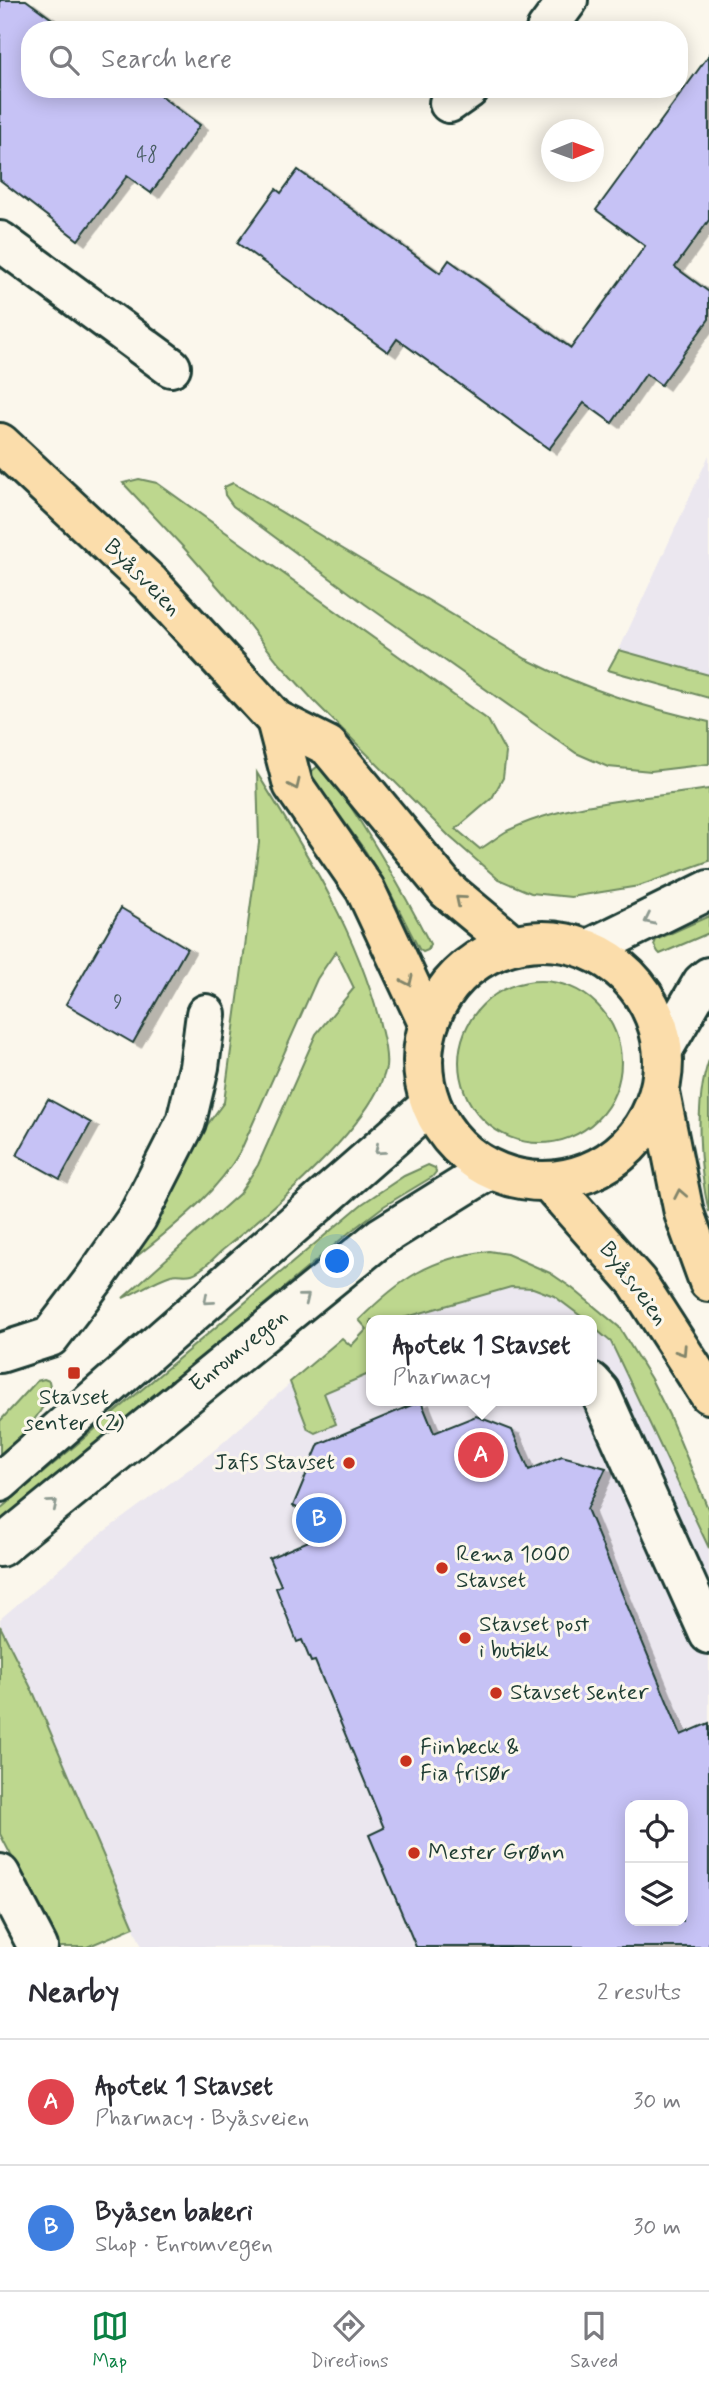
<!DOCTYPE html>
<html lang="en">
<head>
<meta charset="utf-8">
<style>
  :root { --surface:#fff; --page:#f7f7f7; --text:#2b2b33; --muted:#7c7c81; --line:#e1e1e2; --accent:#0b8043 }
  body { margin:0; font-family:Mynerve,sans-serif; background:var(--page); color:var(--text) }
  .controls { position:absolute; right:21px; bottom:21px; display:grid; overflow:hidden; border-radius:14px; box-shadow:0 4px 18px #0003 }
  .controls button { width:63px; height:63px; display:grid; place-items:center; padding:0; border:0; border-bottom:2px solid var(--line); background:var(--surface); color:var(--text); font:35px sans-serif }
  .compass { position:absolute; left:541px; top:119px; width:63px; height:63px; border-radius:50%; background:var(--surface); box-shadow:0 4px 18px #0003; rotate:89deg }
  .you { position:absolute; left:338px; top:1262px; width:24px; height:24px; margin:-18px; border:5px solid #fff; border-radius:50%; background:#1a73e8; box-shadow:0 0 0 10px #1a73e833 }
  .badge { display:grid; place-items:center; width:46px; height:46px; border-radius:50%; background:var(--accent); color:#fff; font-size:23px; font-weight:700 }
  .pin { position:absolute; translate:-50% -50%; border:4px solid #fff; box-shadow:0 2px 7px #0006 }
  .popup { position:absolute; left:366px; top:1315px; width:231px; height:91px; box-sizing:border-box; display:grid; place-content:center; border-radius:14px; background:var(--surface); filter:drop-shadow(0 2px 5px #0005); font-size:23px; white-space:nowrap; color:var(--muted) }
  .popup b { font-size:26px; color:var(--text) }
  .popup::after { content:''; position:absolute; left:50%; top:100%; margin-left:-14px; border:14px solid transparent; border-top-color:var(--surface) }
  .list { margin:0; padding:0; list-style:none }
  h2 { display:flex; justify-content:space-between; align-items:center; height:91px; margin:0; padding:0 28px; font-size:30px }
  h2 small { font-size:23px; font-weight:400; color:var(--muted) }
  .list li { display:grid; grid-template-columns:46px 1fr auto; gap:21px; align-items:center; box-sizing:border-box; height:126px; padding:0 28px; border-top:2px solid var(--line) }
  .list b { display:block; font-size:26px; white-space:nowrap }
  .list p { margin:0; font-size:23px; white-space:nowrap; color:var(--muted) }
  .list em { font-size:23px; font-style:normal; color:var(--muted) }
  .icon { flex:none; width:38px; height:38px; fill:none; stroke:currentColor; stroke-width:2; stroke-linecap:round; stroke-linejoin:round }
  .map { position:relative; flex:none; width:709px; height:1947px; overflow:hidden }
  .search { position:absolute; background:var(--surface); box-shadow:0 4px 18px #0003; left:21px; right:21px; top:21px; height:77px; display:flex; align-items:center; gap:18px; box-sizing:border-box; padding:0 24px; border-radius:28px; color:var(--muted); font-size:26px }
  .sheet { height:343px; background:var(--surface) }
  nav { display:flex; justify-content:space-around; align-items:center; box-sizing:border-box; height:98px; border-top:2px solid var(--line); background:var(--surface); font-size:19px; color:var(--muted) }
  nav a { display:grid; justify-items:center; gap:4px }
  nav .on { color:var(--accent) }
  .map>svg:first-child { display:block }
</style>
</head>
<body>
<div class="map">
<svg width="709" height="1947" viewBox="0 0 709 1947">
  <defs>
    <filter id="shadow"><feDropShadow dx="8" dy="4.5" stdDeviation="0" flood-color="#0004"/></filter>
  </defs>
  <rect width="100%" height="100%" fill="#fbf7ec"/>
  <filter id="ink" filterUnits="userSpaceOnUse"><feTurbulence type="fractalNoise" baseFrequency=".0143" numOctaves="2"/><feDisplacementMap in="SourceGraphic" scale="14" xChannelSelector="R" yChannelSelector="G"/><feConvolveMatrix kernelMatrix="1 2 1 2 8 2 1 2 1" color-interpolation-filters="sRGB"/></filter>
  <g filter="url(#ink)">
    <!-- built -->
    <g fill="#ebe7ef" fill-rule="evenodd">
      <path d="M709 455V675L619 650Z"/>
      <path d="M511 1287 533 1288 554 1296 586 1320H396Z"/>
      <path d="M591 1325 611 1342 709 1548V1947H142L34 1694 0 1626V1619L98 1536 211 1453 342 1338 351 1346 371 1328V1401H591ZM630 1805H683V1921H630Z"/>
    </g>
    <!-- green -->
    <g fill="#bdd78e" stroke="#6e8a61" stroke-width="2">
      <path d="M139 479 157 483 488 720 506 753 503 778 492 798 456 829 480 849C489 844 498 836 507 831 567 801 644 799 709 789V861L639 886 571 897 531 893 498 879 450 837 315 702 279 663 226 596 184 548 123 483Z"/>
      <path d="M233 483 526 659C587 690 643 707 709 722V764L651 771 608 767 576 753 365 604 233 506 225 495 224 487Z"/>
      <path d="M619 650 709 675V698L608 670Z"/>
      <path d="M317 767H325C363 825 399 882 430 944L428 950 423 952 419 949 391 894 366 852 313 778 312 771Z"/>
      <path d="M257 773C306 852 356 930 379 1020 382 1034 388 1052 386 1067 376 1122 269 1212 225 1248 216 1255 203 1271 192 1274 185 1276 178 1273 171 1275 155 1280 139 1291 123 1298L239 1194 258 1165 316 1034 354 988 336 951 317 979 241 1150C214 1198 167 1231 125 1266L177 1166 224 1102 259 843Z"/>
      <path d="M709 916V933L660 954 658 952 654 945 656 940Z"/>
      <circle cx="540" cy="1062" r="81"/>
      <path d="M709 1060V1212C699 1169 694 1102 709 1060Z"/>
      <path d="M428 1165 435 1168 436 1172 432 1177 384 1206 351 1231 0 1528V1509L362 1204 404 1176Z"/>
      <path d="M489 1251 507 1254 550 1273 572 1288 619 1327 651 1379 669 1415 709 1511V1548L611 1342 591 1325V1320H586L554 1296 533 1288 511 1287 396 1320H371V1373L324 1393 336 1424 315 1433 308 1429 290 1382 342 1338 351 1346 367 1329 359 1320C400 1279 430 1258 489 1251Z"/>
      <path d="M44 1379 49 1381C56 1403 14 1442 0 1460V1421L37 1381Z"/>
      <path d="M0 1626 34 1694 134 1927 87 1947H59L0 1834Z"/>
    </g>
    <!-- building -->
    <g fill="#c6c2f5" stroke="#1f3d34" stroke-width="2" fill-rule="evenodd" filter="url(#shadow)">
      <path d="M0 0H26L67 30H30V89H151L200 125 151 193 127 176 78 240 0 180Z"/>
      <path d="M709 55V220L675 267 709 292V319L661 385 646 374 612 423 584 403 549 449 397 339 388 352 237 243 276 189 281 193 298 170 440 273 449 260 571 348 645 246 596 210Z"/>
      <path d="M121 908 187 948 133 1043 66 1004Z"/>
      <path d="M48 1099 91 1123 60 1179 17 1155Z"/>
      <path d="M421 1401 434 1433 476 1416 512 1430 529 1470 562 1456 606 1468 587 1509 681 1735 709 1723V1947H416L369 1835 384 1828 315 1661 311 1662 302 1640 297 1642 276 1588 281 1585 269 1558 339 1528 293 1506 319 1444ZM630 1805H683V1921H630Z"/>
    </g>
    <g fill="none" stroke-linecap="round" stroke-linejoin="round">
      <defs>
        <g id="minor">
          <path d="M546 30 568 0"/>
          <path d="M449 103 469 89"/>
          <path d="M0 241 171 367"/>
          <path d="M589 949 709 890"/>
          <path d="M664 1048 702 983 709 977"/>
          <path d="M0 1353 50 1337 95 1278 137 1218 186 1122 199 1067 206 1014"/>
          <path d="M591 1382 600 1392 709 1634"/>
          <path d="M0 1482 430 1105"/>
          <path d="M0 1547 381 1237 489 1170"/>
          <path d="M0 1874 38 1947"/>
        </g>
        <g id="major">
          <path d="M0 443 150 583 276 720 328 746 447 890 512 944"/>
          <path d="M276 720 293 785 365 889 428 1023"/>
          <circle cx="543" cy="1061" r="120"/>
          <path d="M660 1093 684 1213 709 1282"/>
          <path d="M549 1182 637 1282 709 1394"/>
        </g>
      </defs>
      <!-- minor casing -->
      <use href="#minor" stroke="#1f3d34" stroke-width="44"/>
      <!-- major casing -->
      <use href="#major" stroke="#1f3d34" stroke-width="44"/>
      <!-- minor -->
      <use href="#minor" stroke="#fbf7ec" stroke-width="38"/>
      <!-- major -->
      <use href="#major" stroke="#fbddab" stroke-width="38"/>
    </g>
    <!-- one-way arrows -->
    <defs><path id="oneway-chevron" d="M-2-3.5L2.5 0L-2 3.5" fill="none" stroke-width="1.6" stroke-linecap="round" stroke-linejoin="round" transform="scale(1.75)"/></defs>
    <g stroke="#82856a">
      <use href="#oneway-chevron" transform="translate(295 785) rotate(65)"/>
      <use href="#oneway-chevron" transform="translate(460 900) rotate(-140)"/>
      <use href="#oneway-chevron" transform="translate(408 981) rotate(65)"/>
      <use href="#oneway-chevron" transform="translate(680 1194) rotate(-101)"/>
      <use href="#oneway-chevron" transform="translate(682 1351) rotate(57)"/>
    </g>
    <g stroke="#8d9a90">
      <use href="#oneway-chevron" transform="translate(649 920) rotate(154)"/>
      <use href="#oneway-chevron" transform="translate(379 1150) rotate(139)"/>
      <use href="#oneway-chevron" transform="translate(305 1298) rotate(-39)"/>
      <use href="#oneway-chevron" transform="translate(208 1300) rotate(139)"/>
      <use href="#oneway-chevron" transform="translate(53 1504) rotate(-40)"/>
    </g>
  </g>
  <!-- markers -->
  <g fill="#c8321e" stroke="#fbf7ec" stroke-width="2.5">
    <rect x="67" y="1366" width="14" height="14" rx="3.5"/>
    <circle cx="349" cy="1463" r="7"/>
    <circle cx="442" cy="1568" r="7"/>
    <circle cx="465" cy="1638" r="7"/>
    <circle cx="496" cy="1693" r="7"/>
    <circle cx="406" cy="1761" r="7"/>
    <circle cx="414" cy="1853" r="7"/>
  </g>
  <g text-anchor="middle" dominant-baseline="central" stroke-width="6" stroke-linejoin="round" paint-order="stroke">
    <!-- number labels -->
    <g font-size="19" fill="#495e64">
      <text x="147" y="155">48</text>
      <text x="118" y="1002">9</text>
    </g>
    <!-- street labels -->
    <g font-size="23" fill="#1f3d34" stroke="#fbf7ec">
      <text transform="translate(142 578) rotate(45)">Byåsveien</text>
      <text transform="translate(633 1284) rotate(53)">Byåsveien</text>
      <text transform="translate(239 1351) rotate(-39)">Enromvegen</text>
    </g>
    <!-- poi labels -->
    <g font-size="23" fill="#1f3d34" stroke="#fbf7ec" text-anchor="start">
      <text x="74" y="1398" text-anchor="middle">Stavset<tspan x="74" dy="26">senter (2)</tspan></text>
      <text x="335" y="1463" text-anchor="end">Jafs Stavset</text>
      <text x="456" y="1555">Rema 1000<tspan x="456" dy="26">Stavset</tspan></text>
      <text x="479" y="1625">Stavset post<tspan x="479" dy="26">i butikk</tspan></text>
      <text x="510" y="1693">Stavset senter</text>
      <text x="420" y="1748">Fiinbeck &amp;<tspan x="420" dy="26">Fia frisør</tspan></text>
      <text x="428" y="1853">Mester Grønn</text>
    </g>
  </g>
</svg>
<div class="controls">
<button><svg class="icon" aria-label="locate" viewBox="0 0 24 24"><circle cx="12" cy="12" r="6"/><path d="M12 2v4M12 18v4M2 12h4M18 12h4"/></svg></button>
<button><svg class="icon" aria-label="layers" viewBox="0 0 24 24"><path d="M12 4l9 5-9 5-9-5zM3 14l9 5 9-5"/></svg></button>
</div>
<svg class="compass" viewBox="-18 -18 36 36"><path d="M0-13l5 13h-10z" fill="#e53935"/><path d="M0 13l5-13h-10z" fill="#7c7c81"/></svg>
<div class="you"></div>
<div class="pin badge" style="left:481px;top:1455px;background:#e0444e">A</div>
<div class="popup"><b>Apotek 1 Stavset</b>Pharmacy</div>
<div class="pin badge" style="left:319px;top:1520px;background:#3f7fe0">B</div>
<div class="search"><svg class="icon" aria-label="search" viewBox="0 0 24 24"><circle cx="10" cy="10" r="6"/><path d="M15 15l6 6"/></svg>Search here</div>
</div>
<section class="sheet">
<h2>Nearby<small>2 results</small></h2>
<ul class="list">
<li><span class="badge" style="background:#e0444e">A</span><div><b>Apotek 1 Stavset</b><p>Pharmacy · Byåsveien</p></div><em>30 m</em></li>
<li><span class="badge" style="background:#3f7fe0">B</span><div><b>Byåsen bakeri</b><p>Shop · Enromvegen</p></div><em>30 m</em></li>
</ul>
</section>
<nav>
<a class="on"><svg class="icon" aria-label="map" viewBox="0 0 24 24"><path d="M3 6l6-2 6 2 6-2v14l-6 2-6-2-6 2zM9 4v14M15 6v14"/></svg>Map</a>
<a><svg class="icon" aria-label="directions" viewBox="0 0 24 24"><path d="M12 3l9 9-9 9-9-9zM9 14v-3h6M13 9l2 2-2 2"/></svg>Directions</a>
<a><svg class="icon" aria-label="saved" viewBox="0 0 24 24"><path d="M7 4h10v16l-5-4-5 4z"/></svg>Saved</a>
</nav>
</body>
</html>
